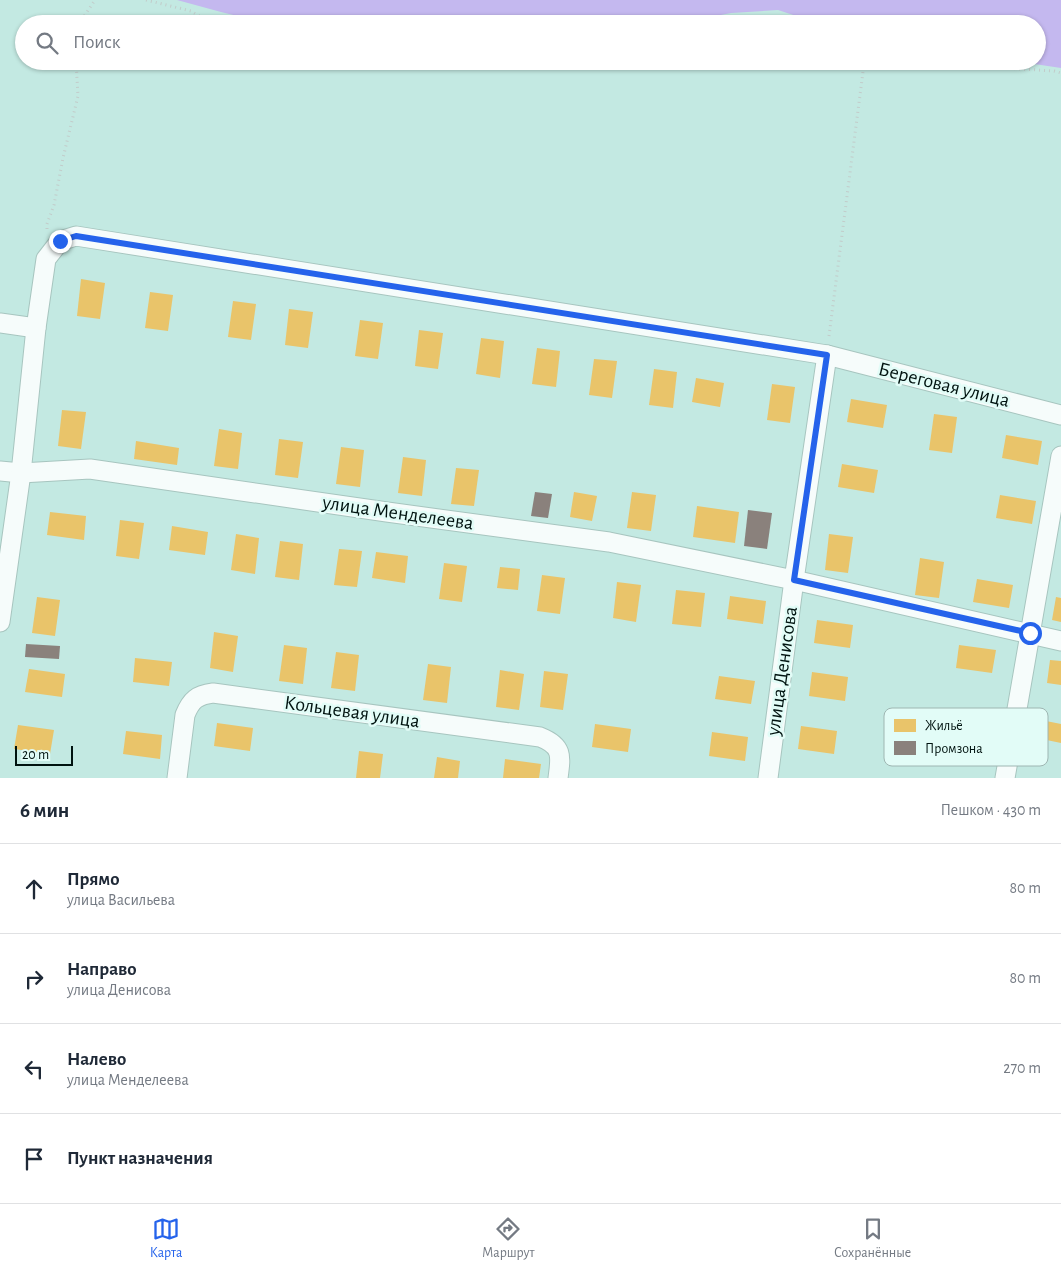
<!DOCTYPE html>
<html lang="ru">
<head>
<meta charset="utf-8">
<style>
  :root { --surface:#fff; --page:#f6f6f7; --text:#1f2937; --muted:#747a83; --line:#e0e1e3; --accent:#2563eb }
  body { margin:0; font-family:"Alegreya Sans",sans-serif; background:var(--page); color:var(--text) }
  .scale { position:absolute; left:15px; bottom:12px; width:58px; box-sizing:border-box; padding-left:5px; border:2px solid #001310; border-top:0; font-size:14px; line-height:18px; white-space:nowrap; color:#001310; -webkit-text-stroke:4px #e2fcf7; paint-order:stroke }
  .stop { position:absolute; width:15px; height:15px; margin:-11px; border:4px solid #2563eb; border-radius:50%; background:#fff }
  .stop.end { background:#2563eb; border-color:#fff; box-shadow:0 1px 5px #0008 }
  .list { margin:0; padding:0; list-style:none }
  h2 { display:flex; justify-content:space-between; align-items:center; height:65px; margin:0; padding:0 20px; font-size:21px }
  h2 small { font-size:16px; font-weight:400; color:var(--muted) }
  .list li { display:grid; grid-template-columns:32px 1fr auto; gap:15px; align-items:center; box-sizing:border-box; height:90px; padding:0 20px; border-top:1px solid var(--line) }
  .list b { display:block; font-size:19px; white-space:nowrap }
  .list p { margin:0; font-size:16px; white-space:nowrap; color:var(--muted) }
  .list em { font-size:16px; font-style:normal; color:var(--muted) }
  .icon { flex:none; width:28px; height:28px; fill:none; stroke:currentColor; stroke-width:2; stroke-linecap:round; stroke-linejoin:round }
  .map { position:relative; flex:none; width:1061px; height:778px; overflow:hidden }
  .search { position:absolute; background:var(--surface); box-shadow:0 1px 4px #0004; left:15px; right:15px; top:15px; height:55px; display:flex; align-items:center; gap:12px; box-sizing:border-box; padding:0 18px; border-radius:28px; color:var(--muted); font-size:19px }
  .sheet { height:425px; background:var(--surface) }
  nav { display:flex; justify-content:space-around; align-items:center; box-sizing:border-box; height:70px; border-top:1px solid var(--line); background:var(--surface); font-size:14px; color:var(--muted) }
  nav a { display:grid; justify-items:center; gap:2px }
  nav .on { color:var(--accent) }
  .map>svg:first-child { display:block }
</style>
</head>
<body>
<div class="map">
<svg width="1061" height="778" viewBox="0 0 1061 778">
  <rect width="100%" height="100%" fill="#c3e9e2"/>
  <!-- water -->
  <path fill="#c4b8ef" d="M177 0H1061V68L1015 61H1037V24H821L778 10 731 13 675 24H270L221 12Z"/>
  <!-- homes -->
  <g fill="#e9c46a">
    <path d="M81 279 105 283 100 319 77 316Z"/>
    <path d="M150 292 173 295 168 331 145 328Z"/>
    <path d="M233 301 256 304 251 340 228 337Z"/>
    <path d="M289 309 313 312 308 348 285 345Z"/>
    <path d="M360 320 383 323 378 359 355 356Z"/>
    <path d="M419 330 443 333 438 369 415 366Z"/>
    <path d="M481 338 504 341 500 378 476 374Z"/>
    <path d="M537 348 560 351 556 387 532 384Z"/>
    <path d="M594 359 617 361 612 398 589 395Z"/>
    <path d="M654 369 677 372 673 408 649 405Z"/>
    <path d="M696 378 724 383 720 407 692 402Z"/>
    <path d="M772 384 795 387 790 423 767 420Z"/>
    <path d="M851 399 887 405 883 428 847 422Z"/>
    <path d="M62 410 86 412 81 449 58 446Z"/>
    <path d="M934 414 957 417 952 453 929 450Z"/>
    <path d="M219 429 242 433 238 469 214 466Z"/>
    <path d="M1006 435 1042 441 1038 465 1002 458Z"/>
    <path d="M279 439 303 442 298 478 275 475Z"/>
    <path d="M136 441 179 448 177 465 134 459Z"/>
    <path d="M341 447 364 450 360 487 336 484Z"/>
    <path d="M403 457 426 460 422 496 398 493Z"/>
    <path d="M842 464 878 470 874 493 838 487Z"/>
    <path d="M456 468 479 470 474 506 451 504Z"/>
    <path d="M574 492 597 496 592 521 570 517Z"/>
    <path d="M632 492 656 495 651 531 627 528Z"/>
    <path d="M1000 495 1036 501 1032 524 996 518Z"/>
    <path d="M697 506 739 512 735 543 693 537Z"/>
    <path d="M50 512 86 516 84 540 47 535Z"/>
    <path d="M120 520 144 523 139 559 116 556Z"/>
    <path d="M172 526 208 532 205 555 169 550Z"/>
    <path d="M236 534 259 538 255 574 231 570Z"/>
    <path d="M829 534 853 537 848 573 825 570Z"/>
    <path d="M280 541 303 544 299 580 275 577Z"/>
    <path d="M339 549 362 551 357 587 334 585Z"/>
    <path d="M376 552 408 556 405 583 372 578Z"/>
    <path d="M920 558 944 562 939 598 915 595Z"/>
    <path d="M444 563 467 566 462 602 439 599Z"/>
    <path d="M500 567 520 569 518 590 497 588Z"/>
    <path d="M542 575 565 578 560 614 537 611Z"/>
    <path d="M977 579 1013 585 1009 608 973 602Z"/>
    <path d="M617 582 641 585 636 622 613 618Z"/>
    <path d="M676 590 705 593 701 627 672 624Z"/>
    <path d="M730 596 766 601 763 624 727 619Z"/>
    <path d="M37 597 60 600 55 636 32 633Z"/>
    <path d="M1056 597 1061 598V622L1052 620Z"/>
    <path d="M817 620 853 625 850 648 814 643Z"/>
    <path d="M214 632 238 636 233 672 210 668Z"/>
    <path d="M284 645 307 648 303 684 279 681Z"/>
    <path d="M959 645 996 650 992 673 956 668Z"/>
    <path d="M336 652 359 655 355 691 331 688Z"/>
    <path d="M135 658 172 662 169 686 133 682Z"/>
    <path d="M1050 660 1061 661V685L1047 683Z"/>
    <path d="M428 664 451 667 447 703 423 700Z"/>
    <path d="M29 669 65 674 62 697 25 692Z"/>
    <path d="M500 670 524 674 519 710 496 707Z"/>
    <path d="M544 671 568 674 563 710 540 707Z"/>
    <path d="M812 672 848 677 845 701 809 696Z"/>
    <path d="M719 676 755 681 751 704 715 699Z"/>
    <path d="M1041 720 1061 724V743L1037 738Z"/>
    <path d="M217 723 253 728 250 751 214 746Z"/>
    <path d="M595 724 631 729 628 752 592 747Z"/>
    <path d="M18 725 54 730 50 754 14 749Z"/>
    <path d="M801 726 837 731 834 754 798 749Z"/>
    <path d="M126 731 162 735 160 759 123 754Z"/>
    <path d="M712 732 748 737 745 761 709 756Z"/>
    <path d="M359 751 383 754 380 778H356Z"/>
    <path d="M437 757 460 761 458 778H434Z"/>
    <path d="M505 759 541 764 539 778H503Z"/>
  </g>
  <!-- industry -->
  <g fill="#8a817c">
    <path d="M535 492 552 494 548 518 531 516Z"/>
    <path d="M748 510 772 513 767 549 744 546Z"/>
    <path d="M26 644 60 646 59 659 25 657Z"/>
  </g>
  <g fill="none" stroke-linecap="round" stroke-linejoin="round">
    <defs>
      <g id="street">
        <path d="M0 323 36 328 46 259 60 241 76 236 827 355 1061 415"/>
        <path d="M0 471 21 473 90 469 387 512 609 542 794 580 1061 641"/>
        <path d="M0 622 21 473 36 328"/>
        <path d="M177 778 185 715C191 700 197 695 213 693L540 737C563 746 561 756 558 778"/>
        <path d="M768 778 794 580 827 355"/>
        <path d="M1005 778 1061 456"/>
      </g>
    </defs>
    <!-- street casing -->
    <use href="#street" stroke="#a7c5bf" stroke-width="21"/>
    <!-- path -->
    <g stroke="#c2ccca" stroke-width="3" stroke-dasharray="1 4" stroke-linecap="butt">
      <path d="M146 0 191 11 212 24"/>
      <path d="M79 24 95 0"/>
      <path d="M846 61 850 65 906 62 1054 71 1061 73"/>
      <path d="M47 229V224L54 205 63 158 78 96 76 61"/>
      <path d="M829 336 864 64"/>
    </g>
    <!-- street -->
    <use href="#street" stroke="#f6fcfb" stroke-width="19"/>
  </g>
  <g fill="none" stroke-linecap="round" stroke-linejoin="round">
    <!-- route -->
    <path stroke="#2563eb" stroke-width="6" d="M60 241 76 236 827 355 794 580 1030 633"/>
  </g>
  <g text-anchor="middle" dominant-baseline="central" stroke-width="5" stroke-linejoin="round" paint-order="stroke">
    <!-- street labels -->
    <g font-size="20" fill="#001310" stroke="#e2fcf7">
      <text transform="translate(944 385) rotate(14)">Береговая улица</text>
      <text transform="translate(398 513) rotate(8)">улица Менделеева</text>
      <text transform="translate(782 671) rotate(-82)">улица Денисова</text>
      <text transform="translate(352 712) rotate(8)">Кольцевая улица</text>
    </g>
  </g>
  <!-- legend -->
  <rect x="884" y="708" width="164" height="58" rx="8" fill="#e2fcf7" stroke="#9eb6b2" stroke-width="1"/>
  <rect x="894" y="719" width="22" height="13" fill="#e9c46a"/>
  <rect x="894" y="741" width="22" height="14" fill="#8a817c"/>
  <g font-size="14" fill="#001310">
    <text x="925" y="730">Жильё</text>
    <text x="925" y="753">Промзона</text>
  </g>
</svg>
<div class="scale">20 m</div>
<div class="stop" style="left:1030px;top:633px"></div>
<div class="stop end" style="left:60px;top:241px"></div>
<div class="search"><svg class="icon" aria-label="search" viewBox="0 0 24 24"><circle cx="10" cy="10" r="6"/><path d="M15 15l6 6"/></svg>Поиск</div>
</div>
<section class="sheet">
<h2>6 мин<small>Пешком · 430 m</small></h2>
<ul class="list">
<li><svg class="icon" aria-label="ahead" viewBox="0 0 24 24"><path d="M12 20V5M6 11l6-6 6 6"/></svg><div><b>Прямо</b><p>улица Васильева</p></div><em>80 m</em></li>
<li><svg class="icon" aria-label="right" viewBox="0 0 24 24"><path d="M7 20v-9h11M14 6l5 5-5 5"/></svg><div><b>Направо</b><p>улица Денисова</p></div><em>80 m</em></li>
<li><svg class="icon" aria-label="left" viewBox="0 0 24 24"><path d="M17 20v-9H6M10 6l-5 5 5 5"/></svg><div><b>Налево</b><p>улица Менделеева</p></div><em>270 m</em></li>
<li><svg class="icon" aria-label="arrive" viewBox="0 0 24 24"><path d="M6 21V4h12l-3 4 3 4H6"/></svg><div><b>Пункт назначения</b></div></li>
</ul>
</section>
<nav>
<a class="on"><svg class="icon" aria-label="map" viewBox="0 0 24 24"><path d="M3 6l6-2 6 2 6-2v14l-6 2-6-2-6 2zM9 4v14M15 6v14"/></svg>Карта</a>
<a><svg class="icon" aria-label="directions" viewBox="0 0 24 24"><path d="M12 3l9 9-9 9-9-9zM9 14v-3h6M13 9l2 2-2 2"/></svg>Маршрут</a>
<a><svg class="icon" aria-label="saved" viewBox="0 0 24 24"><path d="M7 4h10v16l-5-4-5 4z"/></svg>Сохранённые</a>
</nav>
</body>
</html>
